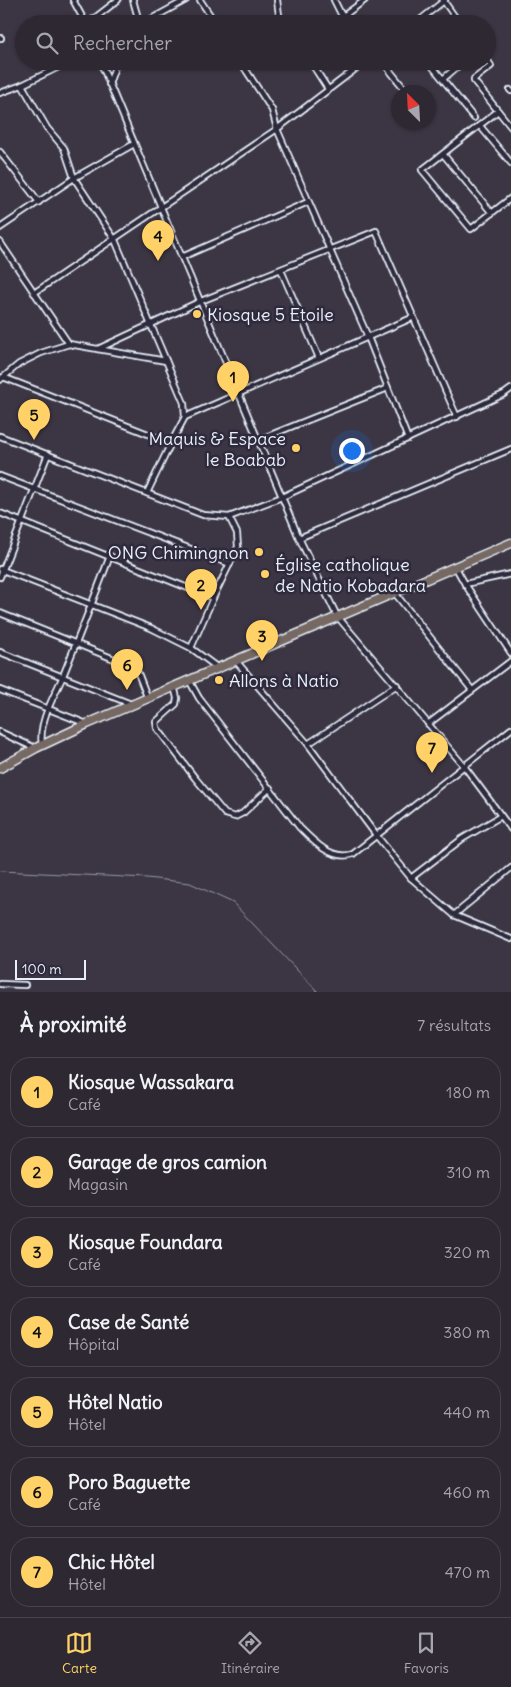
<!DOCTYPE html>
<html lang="fr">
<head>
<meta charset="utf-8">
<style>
  :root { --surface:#2d2832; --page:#35303a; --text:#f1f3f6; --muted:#a7a6ac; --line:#48444d; --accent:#ffd166 }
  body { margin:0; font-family:Delius,sans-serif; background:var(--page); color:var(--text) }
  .compass { position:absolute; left:391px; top:85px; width:45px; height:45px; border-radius:50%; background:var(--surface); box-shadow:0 1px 4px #0004; rotate:336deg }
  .scale { position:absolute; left:15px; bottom:12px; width:71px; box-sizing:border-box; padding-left:5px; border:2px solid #e8f1f8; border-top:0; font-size:14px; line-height:18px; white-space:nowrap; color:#e8f1f8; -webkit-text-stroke:4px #2f2a3d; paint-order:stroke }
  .you { position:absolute; left:351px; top:450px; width:18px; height:18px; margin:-12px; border:4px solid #fff; border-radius:50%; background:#1a73e8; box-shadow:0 0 0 8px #1a73e833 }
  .badge { display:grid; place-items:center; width:32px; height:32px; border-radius:50%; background:var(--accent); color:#111; font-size:16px; font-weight:700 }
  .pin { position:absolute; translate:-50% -41px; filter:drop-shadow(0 1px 2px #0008) }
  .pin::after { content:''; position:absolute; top:26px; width:18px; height:15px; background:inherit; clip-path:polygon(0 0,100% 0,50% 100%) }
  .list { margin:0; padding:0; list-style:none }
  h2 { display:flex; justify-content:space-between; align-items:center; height:65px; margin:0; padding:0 20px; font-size:21px }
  h2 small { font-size:16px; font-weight:400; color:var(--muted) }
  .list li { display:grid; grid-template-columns:32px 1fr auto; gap:15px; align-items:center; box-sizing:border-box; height:70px; margin:0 10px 10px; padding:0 10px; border:1px solid var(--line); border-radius:20px }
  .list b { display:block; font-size:19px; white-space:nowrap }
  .list p { margin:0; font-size:16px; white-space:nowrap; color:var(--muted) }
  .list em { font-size:16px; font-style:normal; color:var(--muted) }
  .icon { flex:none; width:28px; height:28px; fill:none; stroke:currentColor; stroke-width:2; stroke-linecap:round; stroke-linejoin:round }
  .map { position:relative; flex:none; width:511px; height:992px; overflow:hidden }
  .search { position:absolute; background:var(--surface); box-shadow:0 1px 4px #0004; left:15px; right:15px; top:15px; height:55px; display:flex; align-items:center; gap:12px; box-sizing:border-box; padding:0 18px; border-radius:28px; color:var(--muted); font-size:19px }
  .sheet { height:625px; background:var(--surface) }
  nav { display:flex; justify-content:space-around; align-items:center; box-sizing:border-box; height:70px; border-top:1px solid var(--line); background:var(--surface); font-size:14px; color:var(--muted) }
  nav a { display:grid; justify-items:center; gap:2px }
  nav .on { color:var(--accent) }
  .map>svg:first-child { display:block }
</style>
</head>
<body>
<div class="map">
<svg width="511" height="992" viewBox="0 0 511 992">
  <rect width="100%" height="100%" fill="#3c3543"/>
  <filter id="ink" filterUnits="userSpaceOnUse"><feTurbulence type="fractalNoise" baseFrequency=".02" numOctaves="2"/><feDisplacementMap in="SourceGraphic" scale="10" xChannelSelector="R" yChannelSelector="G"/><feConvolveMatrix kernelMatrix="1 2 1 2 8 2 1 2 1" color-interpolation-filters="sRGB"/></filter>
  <g filter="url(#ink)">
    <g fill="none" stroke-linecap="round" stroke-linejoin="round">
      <!-- stream -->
      <path stroke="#939daf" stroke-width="1" d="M0 871 147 878 190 883 233 903 318 992"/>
      <defs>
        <g id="street">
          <path d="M73 0 86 24"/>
          <path d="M133 0 138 18 134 24"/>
          <path d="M200 0 216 24"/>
          <path d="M277 0 279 15 284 24"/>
          <path d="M334 0 346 24"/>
          <path d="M443 0 460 24"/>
          <path d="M342 17 365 0"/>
          <path d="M87 24 118 0"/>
          <path d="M142 24 186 0"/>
          <path d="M415 24 445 0"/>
          <path d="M0 38H1"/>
          <path d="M487 59 491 66 474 79V81L511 127"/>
          <path d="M100 61 282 497 299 538 337 616 464 766 511 829"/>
          <path d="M240 61 272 110 277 129 368 337 408 439"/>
          <path d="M310 61 328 89"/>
          <path d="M382 61 407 92"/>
          <path d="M428 61 474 118"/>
          <path d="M443 79 464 61"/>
          <path d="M109 84 117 61"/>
          <path d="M22 85 47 128 64 148 74 178 115 240 184 403 185 417 171 443 147 493"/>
          <path d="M510 90 511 91"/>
          <path d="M0 93 22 85 71 61"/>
          <path d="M498 111 422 170 471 229 511 198"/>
          <path d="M480 126 511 163"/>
          <path d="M0 152 39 202"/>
          <path d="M443 154 492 213"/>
          <path d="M0 228 74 178 134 144"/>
          <path d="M0 242 69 344"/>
          <path d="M182 257 308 202"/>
          <path d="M281 270 319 358"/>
          <path d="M34 293 277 129 366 61"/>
          <path d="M98 349 201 301 376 231 457 417"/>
          <path d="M3 377 171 443"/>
          <path d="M0 380 19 364 41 353 69 344 166 361"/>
          <path d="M185 417 414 317"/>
          <path d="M0 436 203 515 229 517 282 497 504 394 511 389"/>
          <path d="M258 440 388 388"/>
          <path d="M0 476 230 564"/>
          <path d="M0 513 213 598"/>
          <path d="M299 538 511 449"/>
          <path d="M455 566 465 584 511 653"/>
          <path d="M0 569 151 628 191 648 218 668"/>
          <path d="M0 577 48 454"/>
          <path d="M465 584 511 574"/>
          <path d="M394 592 472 690"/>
          <path d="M0 613 134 667 138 673 148 699"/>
          <path d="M191 648 213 598 238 547 237 533 229 517"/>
          <path d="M0 652 131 704"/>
          <path d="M236 661 308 744 376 835 411 878 454 915 511 939"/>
          <path d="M189 680 199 698 300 828C314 842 332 861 353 854L511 729"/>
          <path d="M174 686 177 698 176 704 156 722 157 728 195 778 225 814 235 817 243 813 270 788"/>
          <path d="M0 690 87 724"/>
          <path d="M428 724 511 661"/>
          <path d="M0 732 35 748"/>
          <path d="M308 744 397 685"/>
          <path d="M42 745C38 722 54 697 63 676 79 636 95 596 110 556"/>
          <path d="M411 878 462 839 501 816"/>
          <path d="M454 915 511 868"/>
          <path d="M0 984 25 985"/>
        </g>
        <path id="primary" d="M0 768 36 748 87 724 511 543"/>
      </defs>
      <!-- street casing -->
      <use href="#street" stroke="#e8f1f8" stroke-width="8"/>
      <!-- primary casing -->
      <use href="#primary" stroke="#e8f1f8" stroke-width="11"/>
      <!-- street -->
      <use href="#street" stroke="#2f2a3d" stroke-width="4.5"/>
      <!-- primary -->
      <use href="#primary" stroke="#766964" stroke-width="8"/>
    </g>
  </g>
  <!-- markers -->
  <g fill="#ffd166" stroke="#2f2a3d" stroke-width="2">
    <circle cx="197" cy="314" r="5"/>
    <circle cx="296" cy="448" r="5"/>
    <circle cx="259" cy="552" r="5"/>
    <circle cx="265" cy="574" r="5"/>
    <circle cx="219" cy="680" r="5"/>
  </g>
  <g text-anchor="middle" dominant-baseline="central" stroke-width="5" stroke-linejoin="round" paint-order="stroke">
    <!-- poi labels -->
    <g font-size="18" fill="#e8f1f8" stroke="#2f2a3d" text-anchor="start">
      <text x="207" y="314">Kiosque 5 Etoile</text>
      <text x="286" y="438" text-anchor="end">Maquis &amp; Espace<tspan x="286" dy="21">le Boabab</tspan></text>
      <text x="249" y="552" text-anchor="end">ONG Chimingnon</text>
      <text x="275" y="564">Église catholique<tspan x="275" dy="21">de Natio Kobadara</tspan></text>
      <text x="229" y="680">Allons à Natio</text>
    </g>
  </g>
</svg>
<svg class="compass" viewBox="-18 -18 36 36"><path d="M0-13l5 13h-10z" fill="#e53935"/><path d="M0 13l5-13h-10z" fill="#a7a6ac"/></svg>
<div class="scale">100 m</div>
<div class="you"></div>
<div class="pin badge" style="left:233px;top:402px">1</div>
<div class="pin badge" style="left:201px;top:610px">2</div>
<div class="pin badge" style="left:262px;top:661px">3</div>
<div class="pin badge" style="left:158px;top:261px">4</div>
<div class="pin badge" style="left:34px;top:440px">5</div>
<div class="pin badge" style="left:127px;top:690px">6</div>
<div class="pin badge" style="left:432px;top:773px">7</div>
<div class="search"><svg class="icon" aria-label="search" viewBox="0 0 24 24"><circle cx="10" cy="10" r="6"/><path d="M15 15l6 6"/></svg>Rechercher</div>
</div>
<section class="sheet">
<h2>À proximité<small>7 résultats</small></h2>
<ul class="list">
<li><span class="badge">1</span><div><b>Kiosque Wassakara</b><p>Café</p></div><em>180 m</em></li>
<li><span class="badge">2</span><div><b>Garage de gros camion</b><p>Magasin</p></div><em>310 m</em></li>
<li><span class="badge">3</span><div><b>Kiosque Foundara</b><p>Café</p></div><em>320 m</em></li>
<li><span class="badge">4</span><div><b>Case de Santé</b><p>Hôpital</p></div><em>380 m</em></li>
<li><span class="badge">5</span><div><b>Hôtel Natio</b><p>Hôtel</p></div><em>440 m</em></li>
<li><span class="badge">6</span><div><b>Poro Baguette</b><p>Café</p></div><em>460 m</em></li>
<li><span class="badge">7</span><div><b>Chic Hôtel</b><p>Hôtel</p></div><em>470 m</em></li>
</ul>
</section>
<nav>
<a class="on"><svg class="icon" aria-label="map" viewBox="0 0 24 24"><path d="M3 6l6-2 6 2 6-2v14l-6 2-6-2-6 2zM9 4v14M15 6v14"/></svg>Carte</a>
<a><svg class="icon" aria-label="directions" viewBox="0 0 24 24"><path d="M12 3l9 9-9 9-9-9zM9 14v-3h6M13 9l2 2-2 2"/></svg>Itinéraire</a>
<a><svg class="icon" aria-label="saved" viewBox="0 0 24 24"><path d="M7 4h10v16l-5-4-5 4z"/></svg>Favoris</a>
</nav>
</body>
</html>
